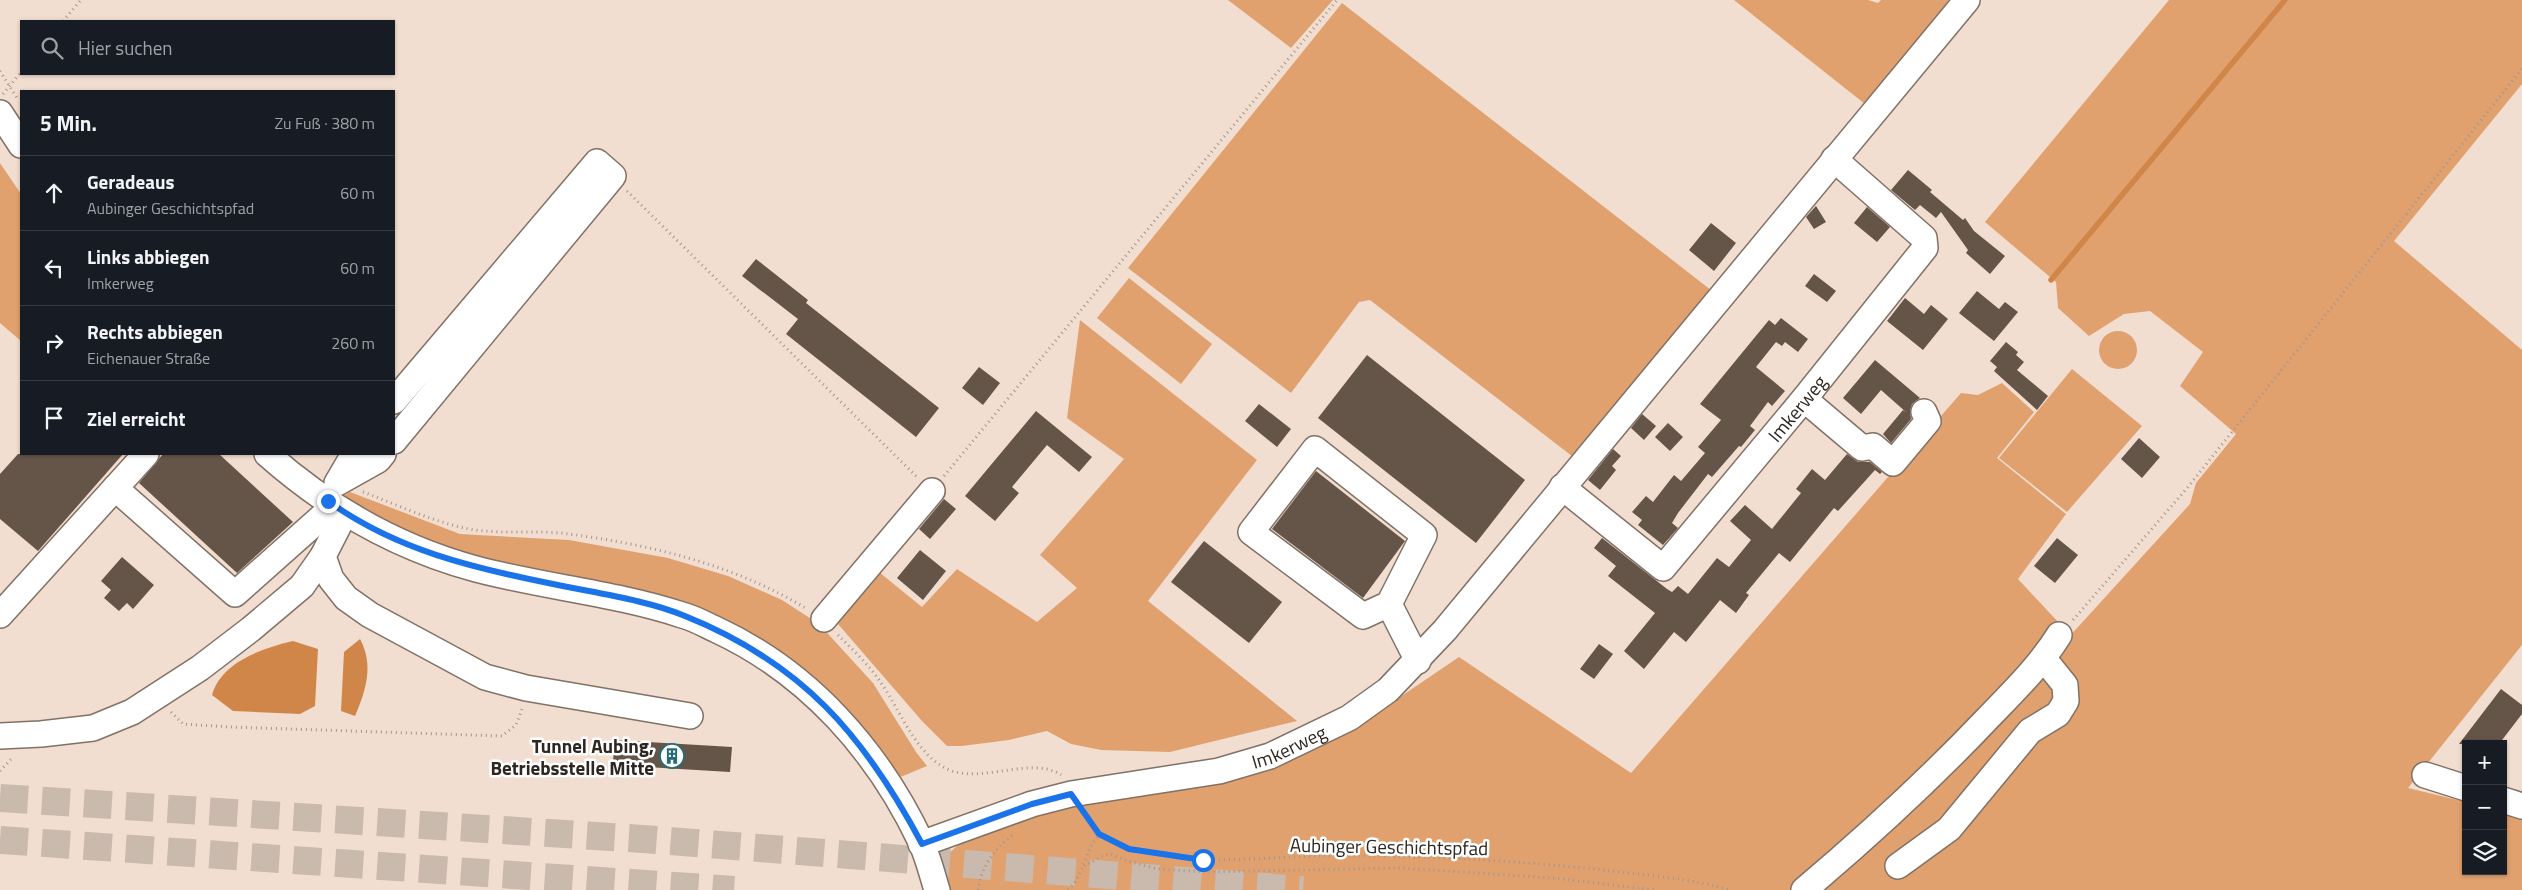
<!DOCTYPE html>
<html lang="de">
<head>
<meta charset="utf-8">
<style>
  :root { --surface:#171b24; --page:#20242c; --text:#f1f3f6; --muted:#9ea1a6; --line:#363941 }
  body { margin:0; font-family:"Titillium Web",sans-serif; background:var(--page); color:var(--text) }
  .controls { position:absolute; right:15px; bottom:15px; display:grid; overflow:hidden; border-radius:0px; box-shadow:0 1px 4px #0004 }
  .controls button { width:45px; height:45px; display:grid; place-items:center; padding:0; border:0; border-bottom:1px solid var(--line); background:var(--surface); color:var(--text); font:25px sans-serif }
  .stop { position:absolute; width:15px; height:15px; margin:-11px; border:4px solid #1a73e8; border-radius:50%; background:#fff }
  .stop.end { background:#1a73e8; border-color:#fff; box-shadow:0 1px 5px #0008 }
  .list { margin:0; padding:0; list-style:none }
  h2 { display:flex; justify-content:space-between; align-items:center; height:65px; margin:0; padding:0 20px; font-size:21px }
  h2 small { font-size:16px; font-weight:400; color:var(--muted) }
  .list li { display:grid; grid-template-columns:32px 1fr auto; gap:15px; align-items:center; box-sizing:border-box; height:75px; padding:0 20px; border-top:1px solid var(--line) }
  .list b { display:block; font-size:19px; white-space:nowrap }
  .list p { margin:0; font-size:16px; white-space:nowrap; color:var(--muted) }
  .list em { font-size:16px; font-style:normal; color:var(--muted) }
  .icon { flex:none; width:28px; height:28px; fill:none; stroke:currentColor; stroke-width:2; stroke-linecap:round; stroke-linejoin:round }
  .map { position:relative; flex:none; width:2522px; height:890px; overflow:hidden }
  .search { position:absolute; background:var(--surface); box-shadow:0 1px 4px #0004; left:20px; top:20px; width:375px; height:55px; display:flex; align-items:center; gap:12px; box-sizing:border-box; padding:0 18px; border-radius:0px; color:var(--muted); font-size:19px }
  .panel { position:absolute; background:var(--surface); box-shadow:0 1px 4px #0004; left:20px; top:90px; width:375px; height:365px; border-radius:0px }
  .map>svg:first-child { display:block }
</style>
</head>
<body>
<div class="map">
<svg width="2522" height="890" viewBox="0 0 2522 890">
  <rect width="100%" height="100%" fill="#f1ded0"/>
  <!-- green -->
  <g fill="#e1a16e">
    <path d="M1228 0H1333L1291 48Z"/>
    <path d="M1734 0H1868L1878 3 1881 0H1948L1950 13 1870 108Z"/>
    <path d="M2169 0H2522V84L2394 241 2522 350V645L2408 788 2466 802V871H2503V811L2522 816V890H948L940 861 965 839 1057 805 1228 781 1269 769 1350 731 1459 657 1631 773 1961 393 1978 395 2002 383 2034 412 1997 458 2066 514 2018 579 2060 624 2068 638 2190 504 2196 483 2236 434 2180 386 2203 352 2150 311 2124 314 2089 336 2058 308 2056 282 1985 222Z"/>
    <path d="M1342 3 1716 294 1577 460 1370 300 1359 302 1291 393 1128 268Z"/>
    <path d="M0 163 21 194V341L0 323Z"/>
    <path d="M1129 278 1212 344 1181 384 1097 318Z"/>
    <path d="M1080 320 1257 460 1148 601 1297 721 1170 752 1101 750 1071 744 1047 731 1009 740 962 746H947L922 721 838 624 845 605 874 568 922 607 957 569 1037 622 1077 588 1040 555 1124 459 1067 418Z"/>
    <circle cx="2118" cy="350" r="19"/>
    <path d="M2072 369 2142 426 2067 512 1999 458Z"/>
    <path d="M350 492 460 534 569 540 668 558 728 576 782 600 819 624 873 683 916 752 927 766 898 778 776 650 422 540 344 499 345 495Z"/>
  </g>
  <!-- water -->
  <g fill="#d08648">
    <path d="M360 639C374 665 366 690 355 716L341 711 344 652Z"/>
    <path d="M293 641 318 649 315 706 300 714 233 711 212 695C221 662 263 648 293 641Z"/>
  </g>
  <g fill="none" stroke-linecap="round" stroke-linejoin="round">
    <!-- stream -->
    <path stroke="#d08648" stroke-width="5.5" d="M2051 280 2285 0"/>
  </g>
  <!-- building -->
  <g fill="#655549">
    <path d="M1908 170 1932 190 1930 192 1963 220 1965 218 1974 231 2005 256 1990 274 1966 253 1968 250 1941 212 1936 218 1920 205 1915 210 1891 190Z"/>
    <path d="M1816 206 1826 222 1814 229 1806 217Z"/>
    <path d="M1867 207 1890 227 1877 242 1854 223Z"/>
    <path d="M1711 223 1736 243 1714 271 1689 250Z"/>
    <path d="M756 259 808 300 806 303 939 408 916 437 786 334 798 319 742 276Z"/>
    <path d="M1814 274 1836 291 1827 302 1805 286Z"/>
    <path d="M1977 291 1999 309 2005 302 2018 312 1994 341 1959 313Z"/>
    <path d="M1905 298 1924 314 1931 305 1948 319 1923 350 1887 321Z"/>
    <path d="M1781 318 1808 339 1798 352 1785 342 1782 346 1776 342 1756 367 1785 391 1772 406 1768 402 1750 426 1755 430 1741 447 1739 446 1712 477 1708 474 1678 513 1672 523 1678 528 1663 545 1638 525 1642 520 1632 512 1646 496 1653 502 1674 475 1681 481 1705 453 1698 447 1721 420 1700 404 1769 320 1775 325Z"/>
    <path d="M2006 342 2018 352 2016 355 2024 362 2017 370 2048 396 2037 410 1994 371 1997 367 1990 361Z"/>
    <path d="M1367 355 1525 480 1476 543 1318 418Z"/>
    <path d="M1875 360 1920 398 1912 404 1910 411 1911 419 1891 443 1883 434 1903 410 1907 413 1881 390 1861 414 1843 398Z"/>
    <path d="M979 367 1000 383 983 405 962 388Z"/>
    <path d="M1259 404 1291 429 1277 447 1245 421Z"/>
    <path d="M1036 411 1092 457 1079 472 1047 445 1012 487 1019 493 995 521 965 496Z"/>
    <path d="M1642 414 1656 426 1644 440 1631 428Z"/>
    <path d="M1668 423 1683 437 1670 451 1655 437Z"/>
    <path d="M2139 438 2160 457 2142 478 2121 459Z"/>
    <path d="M1613 449 1621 456 1612 466 1616 470 1600 490 1588 480Z"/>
    <path d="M18 454H123L38 551 0 519V474Z"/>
    <path d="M163 454H219L293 522 237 573 139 483Z"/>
    <path d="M1847 454 1858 462H1870L1882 472 1880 474 1875 470 1838 511 1834 508 1790 562 1779 553 1746 593 1749 595 1736 613 1720 600 1686 642 1674 632 1644 669 1624 651 1655 613 1608 576 1616 566 1594 548 1602 538 1667 589 1672 592 1678 586 1688 594 1717 558 1729 567 1751 540 1730 521 1745 505 1772 529 1801 493 1796 489 1812 469 1825 480Z"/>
    <path d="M1316 471 1405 541 1363 598 1272 529Z"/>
    <path d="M944 499 956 509 930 539 919 529Z"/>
    <path d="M2057 538 2078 555 2055 583 2034 566Z"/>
    <path d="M1204 541 1282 602 1249 643 1171 582Z"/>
    <path d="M920 550 946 571 923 600 897 578Z"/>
    <path d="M122 557 154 585 133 609 127 603 119 611 104 598 111 590 101 581Z"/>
    <path d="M1599 644 1613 654 1594 679 1580 669Z"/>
    <path d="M2501 689 2522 705V714L2499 744H2459Z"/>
    <path d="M614 740 732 747 730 772 613 765Z"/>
  </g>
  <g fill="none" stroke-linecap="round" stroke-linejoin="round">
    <!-- highway-tunnel -->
    <g stroke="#cab9ad" stroke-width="28" stroke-dasharray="28 14" stroke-linecap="butt">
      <path d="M0 798 643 839 1303 890"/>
      <path d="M0 840 734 890"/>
    </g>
    <defs>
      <g id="minor">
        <path d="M0 113 21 145"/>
        <path d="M1804 399 1862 448 1873 446 1893 463 1928 421 1924 412"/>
        <path d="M394 401 597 162 613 176 394 441"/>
        <path d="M267 454C328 508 398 548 476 569 544 587 615 593 682 615 694 618 706 625 717 630 809 673 878 751 921 842 928 857 932 874 937 890"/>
        <path d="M354 454 337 483 378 460 383 454"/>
        <path id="s1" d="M1562 487 1663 568 1804 399 1925 248 1924 238 1834 159"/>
        <path d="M115 488 235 594 334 506"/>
        <path d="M345 513 323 556 331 579 346 598 370 615 485 677 526 688 690 716"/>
        <path d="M1389 604 1363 616 1251 532 1315 449 1424 535 1389 604 1418 661"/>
        <path d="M0 615 146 454"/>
        <path d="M824 619 932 491"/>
        <path d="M0 736 41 734 93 728 132 712 200 668 251 629 302 586 323 556"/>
        <path d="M2425 775 2466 788"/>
        <path d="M2503 800 2522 806"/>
        <path id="s2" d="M921 844 1032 804 1071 794 1219 771 1270 756 1349 718 1388 690 1445 630 1967 0"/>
        <path d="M1898 866 1949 829 2030 731 2058 714 2066 701 2065 685 2044 659"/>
        <path d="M1804 890C1868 836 1929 780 1987 719 2013 692 2039 667 2059 635"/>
      </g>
    </defs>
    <!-- minor casing -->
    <use href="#minor" stroke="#827165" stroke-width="28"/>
    <!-- path -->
    <g stroke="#a4968b" stroke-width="3" stroke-dasharray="1 4" stroke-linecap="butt">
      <path d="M63 21 81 0"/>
      <path d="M0 71 17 98"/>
      <path d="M3 94 21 72"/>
      <path d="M627 191 918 478"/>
      <path d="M944 476 1337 0"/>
      <path d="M363 492C395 504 427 519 460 527 495 536 533 529 569 534 652 545 735 565 807 609"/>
      <path d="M2073 620 2188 487 2522 69"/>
      <path d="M838 635C852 649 868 664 879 680 901 710 916 758 952 771 986 782 1033 756 1061 775"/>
      <path d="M171 712 183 724 230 727 502 736 516 725 522 709"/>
      <path d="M0 771 13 757"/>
      <path d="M1084 813C1093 832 1110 843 1130 849 1193 867 1259 857 1323 856 1416 855 1510 860 1603 870 1645 875 1689 878 1730 890"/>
      <path d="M1084 866 1105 855 1111 854 1127 861 1158 869 1206 872 1399 868 1553 878 1656 890"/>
      <path d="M978 890C981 867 994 850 1012 835"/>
      <path d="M1068 890C1085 874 1084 851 1099 835"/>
    </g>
    <!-- minor -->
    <use href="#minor" stroke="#fff" stroke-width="25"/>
  </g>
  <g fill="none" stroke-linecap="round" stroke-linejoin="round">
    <!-- route -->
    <path stroke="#1a73e8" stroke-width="6" d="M328 501C396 550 473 568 553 584 595 593 647 600 685 616 802 663 864 735 922 844L1032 804 1071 794 1099 834 1129 849 1203 860"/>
  </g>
  <!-- icons -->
  <defs>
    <symbol id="building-ring" viewBox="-11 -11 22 22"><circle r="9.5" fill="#fff" stroke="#246d77" stroke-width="1.5"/><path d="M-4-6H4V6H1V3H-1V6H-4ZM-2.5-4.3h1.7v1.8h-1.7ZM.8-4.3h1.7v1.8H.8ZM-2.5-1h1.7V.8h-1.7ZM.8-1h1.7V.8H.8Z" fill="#246d77"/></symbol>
  </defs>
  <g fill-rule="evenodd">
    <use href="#building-ring" x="658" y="742" width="28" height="28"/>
  </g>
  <g text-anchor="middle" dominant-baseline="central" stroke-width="5" stroke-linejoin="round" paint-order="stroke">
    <!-- street labels -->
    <g font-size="19" fill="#2d2621" stroke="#fff">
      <text stroke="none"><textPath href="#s1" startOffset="338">Imkerweg</textPath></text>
      <text stroke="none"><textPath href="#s2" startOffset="382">Imkerweg</textPath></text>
      <text transform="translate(1389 846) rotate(1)">Aubinger Geschichtspfad</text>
    </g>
    <!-- poi labels -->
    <g font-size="19" font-weight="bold" fill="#2d2621" stroke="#fff" text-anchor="end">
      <text x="654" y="745">Tunnel Aubing,<tspan x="654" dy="22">Betriebsstelle Mitte</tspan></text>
    </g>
  </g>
</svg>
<div class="controls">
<button>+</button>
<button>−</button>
<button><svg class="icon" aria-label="layers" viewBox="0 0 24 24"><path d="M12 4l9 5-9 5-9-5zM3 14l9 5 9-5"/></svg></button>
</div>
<div class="stop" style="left:1203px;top:860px"></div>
<div class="stop end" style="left:328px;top:501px"></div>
<div class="search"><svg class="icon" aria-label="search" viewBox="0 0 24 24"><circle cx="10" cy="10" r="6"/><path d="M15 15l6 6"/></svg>Hier suchen</div>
<section class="panel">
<h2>5 Min.<small>Zu Fuß · 380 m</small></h2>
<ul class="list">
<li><svg class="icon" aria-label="ahead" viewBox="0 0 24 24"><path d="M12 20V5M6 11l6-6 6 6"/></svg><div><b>Geradeaus</b><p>Aubinger Geschichtspfad</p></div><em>60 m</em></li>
<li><svg class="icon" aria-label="left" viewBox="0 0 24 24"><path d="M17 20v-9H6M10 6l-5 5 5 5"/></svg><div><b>Links abbiegen</b><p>Imkerweg</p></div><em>60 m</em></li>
<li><svg class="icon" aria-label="right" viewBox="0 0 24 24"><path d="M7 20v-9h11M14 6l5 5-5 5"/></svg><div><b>Rechts abbiegen</b><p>Eichenauer Straße</p></div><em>260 m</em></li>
<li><svg class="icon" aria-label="arrive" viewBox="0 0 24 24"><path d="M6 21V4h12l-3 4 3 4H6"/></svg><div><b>Ziel erreicht</b></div></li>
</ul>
</section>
</div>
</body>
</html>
